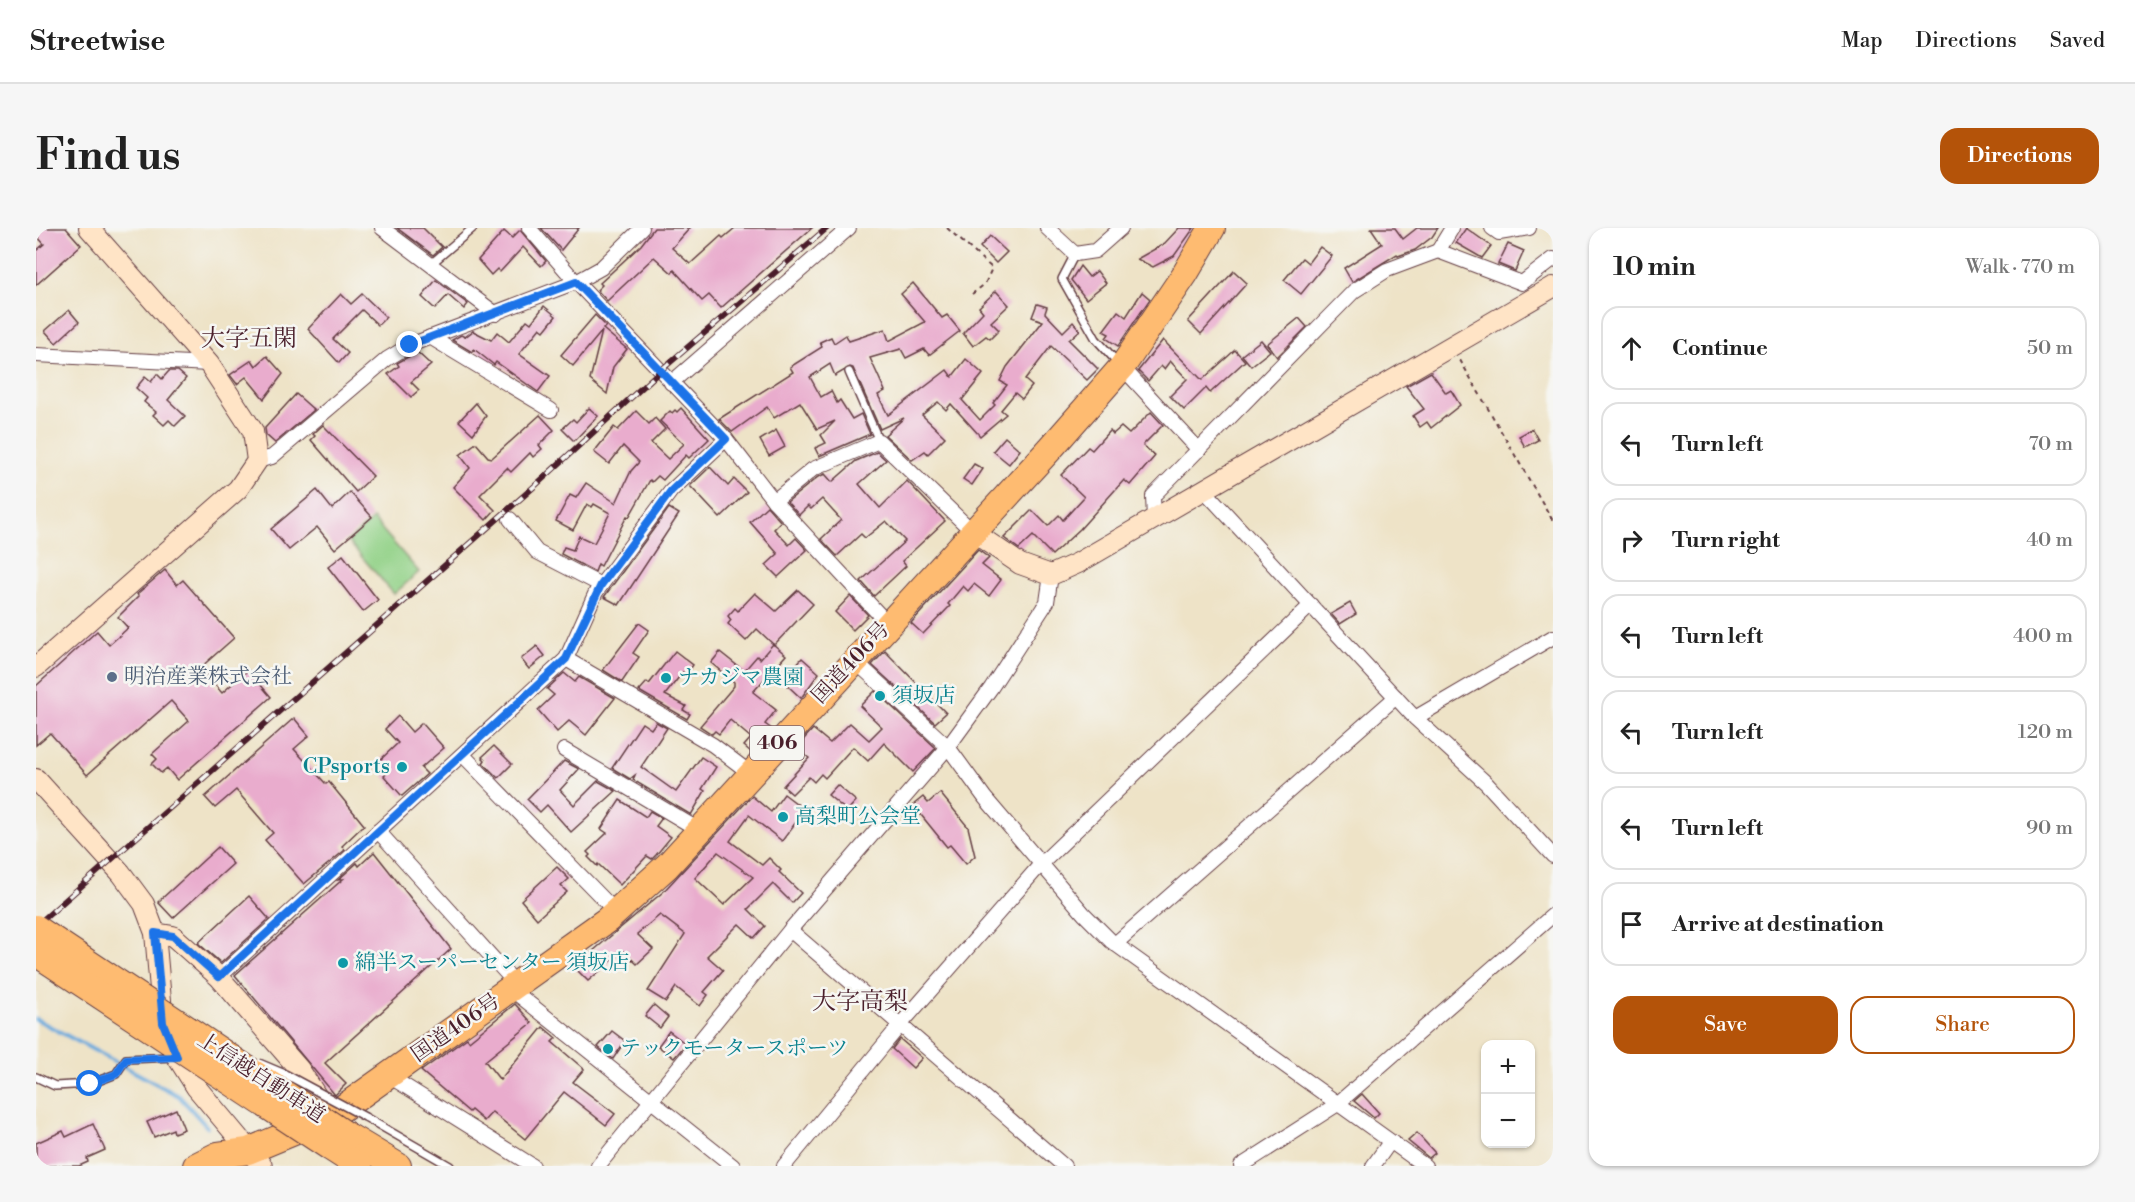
<!DOCTYPE html>
<html lang="en">
<head>
<meta charset="utf-8">
<style>
  :root { --surface:#fff; --page:#f6f6f6; --text:#222; --muted:#767676; --line:#e0e0e0; --accent:#b45309 }
  body { margin:0; font-family:"Libre Bodoni","Noto Serif JP",serif; background:var(--page); color:var(--text) }
  .controls { position:absolute; right:18px; bottom:18px; display:grid; overflow:hidden; border-radius:12px; box-shadow:0 2px 4px #0004 }
  .controls button { width:54px; height:54px; display:grid; place-items:center; padding:0; border:0; border-bottom:2px solid var(--line); background:var(--surface); color:var(--text); font:30px sans-serif }
  .stop { position:absolute; width:18px; height:18px; margin:-14px; border:4px solid #1a73e8; border-radius:50%; background:#fff }
  .stop.end { background:#1a73e8; border-color:#fff; box-shadow:0 2px 6px #0008 }
  .list { margin:0; padding:0; list-style:none }
  h2 { display:flex; justify-content:space-between; align-items:center; height:78px; margin:0; padding:0 24px; font-size:26px }
  h2 small { font-size:20px; font-weight:400; color:var(--muted) }
  .list li { display:grid; grid-template-columns:39px 1fr auto; gap:18px; align-items:center; box-sizing:border-box; height:84px; margin:0 12px 12px; padding:0 12px; border:2px solid var(--line); border-radius:18px }
  .list b { display:block; font-size:22px; white-space:nowrap }
  .list em { font-size:20px; font-style:normal; color:var(--muted) }
  .actions { display:flex; gap:12px; padding:18px 24px }
  .actions a { flex:1; padding:14px 0; border:2px solid var(--accent); border-radius:18px; text-align:center; font-size:21px; color:var(--accent) }
  .actions .main { background:var(--accent); color:#fff }
  .icon { flex:none; width:33px; height:33px; fill:none; stroke:currentColor; stroke-width:2; stroke-linecap:round; stroke-linejoin:round }
  .map { position:relative; flex:none; width:1517px; height:938px; overflow:hidden; border-radius:18px }
  header { display:flex; align-items:center; gap:36px; box-sizing:border-box; height:84px; padding:0 30px; background:var(--surface); border-bottom:2px solid var(--line) }
  header strong { font-size:28px }
  nav { display:flex; gap:33px; margin-inline-start:auto; font-size:21px }
  .intro { display:flex; align-items:center; justify-content:space-between; box-sizing:border-box; height:144px; padding:0 36px }
  h1 { margin:0; font-size:42px }
  .button { padding:15px 27px; border-radius:18px; background:var(--accent); color:#fff; font-size:21px; font-weight:700 }
  main { display:flex; gap:36px; padding:0 36px }
  aside { flex:1; background:var(--surface); border-radius:18px; box-shadow:0 2px 4px #0004 }
  .map>svg:first-child { display:block }
</style>
</head>
<body>
<header>
<strong>Streetwise</strong>
<nav><a>Map</a><a>Directions</a><a>Saved</a></nav>
</header>
<div class="intro"><h1>Find us</h1><a class="button">Directions</a></div>
<main>
<div class="map">
<svg width="1517" height="938" viewBox="0 0 1517 938">
  <rect width="100%" height="100%" fill="#f6f6f2"/>
  <filter id="ink" filterUnits="userSpaceOnUse"><feTurbulence type="fractalNoise" baseFrequency=".0167" numOctaves="2"/><feDisplacementMap in="SourceGraphic" scale="12" xChannelSelector="R" yChannelSelector="G"/><feConvolveMatrix kernelMatrix="1 2 1 2 8 2 1 2 1" color-interpolation-filters="sRGB"/></filter>
  <filter id="wash" filterUnits="userSpaceOnUse"><feTurbulence type="fractalNoise" baseFrequency=".008" numOctaves="4" result="noise"/><feDisplacementMap in="SourceGraphic" scale="24" xChannelSelector="R" yChannelSelector="G"/><feGaussianBlur stdDeviation="1.35" result="paint"/><feColorMatrix in="noise" values="0 0 0 0 0 0 0 0 0 0 0 0 0 0 0 0 0 1.4 0 .05"/><feComposite in="paint" operator="in"/></filter>
  <g filter="url(#wash)">
    <rect width="100%" height="100%" fill="#eee3c7"/>
    <!-- green -->
    <path fill="#93d288" stroke="#6e785a" stroke-width="1.5" d="M337 291 383 344 358 366 312 313Z"/>
    <g fill="none" stroke-linecap="round" stroke-linejoin="round">
      <!-- stream -->
      <path stroke="#6aaadd" stroke-width="4" d="M0 791 143 868 171 899"/>
    </g>
    <g id="blocks">
      <!-- building -->
      <g fill="#e9accd" fill-rule="evenodd">
        <path d="M0 0H30L45 17 0 57V23L8 16 0 7Z"/>
        <path d="M361 0H387L406 19 397 27Z"/>
        <path d="M505 0H543L525 22Z"/>
        <path d="M618 0H654L636 20 654 36 685 8 687 10 699 0H776L685 80 673 67 666 73 638 42 636 45 618 29 571 73 561 62 566 57 564 55 605 17Z"/>
        <path d="M1143 0H1158L1138 28 1117 39 1101 31 1128 16Z"/>
        <path d="M1335 0H1359L1367 11 1381 0H1402L1396 9 1379 22 1362 28 1361 26 1316 54 1308 40 1346 16Z"/>
        <path d="M1430 0 1455 18 1446 30 1420 15Z"/>
        <path d="M484 2 510 33 505 38 487 19 464 44 461 41 455 47 442 32 468 3 476 10Z"/>
        <path d="M954 8 971 24 960 35 944 19Z"/>
        <path d="M1472 16 1488 23 1479 43 1462 36Z"/>
        <path d="M1284 19 1296 28 1265 66 1248 52 1266 30 1272 35Z"/>
        <path d="M1044 38 1053 49 1061 43 1070 55 1050 71 1035 52Z"/>
        <path d="M1198 43 1211 55 1165 106 1152 93Z"/>
        <path d="M400 52 432 76 428 81 412 67 399 81 386 69Z"/>
        <path d="M877 55 906 90 911 87 924 103 893 127 888 121 870 130 865 121 834 130 849 163 842 167 852 187 911 142 916 149 930 131 947 146 926 172 944 192 959 177 957 175 971 157 964 153 971 139 1007 93 996 89 1001 76 1011 79 1009 85 1027 104 1037 94 1044 102 1033 112 1062 141 1051 152 1015 118 989 152 996 158 986 171 979 165 965 182 970 186 944 208 915 176 910 182 902 174 886 187 909 209 892 226 889 223 876 232 849 207 868 190 844 201 817 140 814 139 799 148 794 136 774 149 785 169 795 163 801 175 804 172 816 191 825 186 834 206 783 228 779 220 790 215 785 207 799 193 781 201 764 174 738 190 731 179 696 204 683 191 757 144 754 139 786 119 784 114 795 109 798 115 810 107 813 113 849 101 853 113 889 94 865 66Z"/>
        <path d="M960 63 973 77 955 94 963 102 954 111 950 108 937 118 927 105 947 84 943 79Z"/>
        <path d="M1106 64 1114 71 1082 118 1070 110 1073 106 1067 103 1082 83 1090 89Z"/>
        <path d="M305 66 315 76 326 66 350 89 342 97 326 82 297 111 312 125 303 135 272 101Z"/>
        <path d="M508 78 520 88 508 103 504 100 483 126 514 148 502 164 460 134 458 137 438 121 436 124 416 112 425 107 429 109 437 103 455 112 461 104 473 114 491 92 495 95Z"/>
        <path d="M33 82 43 94 20 115 9 103Z"/>
        <path d="M559 87 570 98 567 101 591 121 577 139 571 166 554 152 566 103 537 138 525 127Z"/>
        <path d="M1263 90 1271 99 1241 129 1231 116Z"/>
        <path d="M1127 112 1166 152 1199 122 1209 133 1174 165 1170 160 1148 182 1134 168 1151 151 1134 133 1128 141 1125 138 1112 153 1102 143Z"/>
        <path d="M1225 112 1234 123 1215 138 1206 127Z"/>
        <path d="M381 124 395 137 375 154 383 162 375 169 352 146 363 138 361 135Z"/>
        <path d="M231 128 247 146 228 171 210 149 201 156 194 147 216 132 220 138Z"/>
        <path d="M133 143H142L150 150 132 172 149 188 139 198 133 192 128 197 117 187 120 184 108 174 111 170 100 160 109 149 115 154 121 146 126 151Z"/>
        <path d="M1395 144 1410 165 1415 162 1424 177 1395 200 1391 194 1384 199 1377 188 1388 181 1370 158Z"/>
        <path d="M260 166 278 182 239 215 230 207 229 200Z"/>
        <path d="M440 175 450 188 437 206 423 193Z"/>
        <path d="M553 180 562 188 538 213 526 201 537 191 540 194Z"/>
        <path d="M645 180 673 211 653 230 650 227 627 252 622 248 616 254 614 252 593 289 591 288 565 338 562 336 559 344 525 326 528 319 537 322 543 308 558 315 574 285 558 276 556 279 551 276 537 302 520 293 534 267 540 270 550 255 580 275 595 243 603 234 587 218 573 236 558 224 578 199 582 202 600 183 613 196 619 190 629 201 615 215 632 231 648 216 624 193 634 183 636 185 639 182 641 184Z"/>
        <path d="M1115 184 1127 197 1107 217 1119 228 1094 257 1088 252 1044 301 1016 327 997 308 983 321 968 310 996 282 1012 298 1023 287 1027 292 1048 269 1025 247 1052 219 1056 222 1074 202 1077 206 1085 199 1093 206Z"/>
        <path d="M504 187 518 202 503 217 506 221 497 229 494 225 475 244 471 240 444 267 459 282 450 292 417 259 434 240 424 227 440 215 452 229 456 230Z"/>
        <path d="M287 197 337 248 320 264 275 212 279 208 277 206Z"/>
        <path d="M1496 201 1502 212 1489 219 1483 208Z"/>
        <path d="M740 202 749 219 733 228 724 212Z"/>
        <path d="M969 209 984 222 973 236 957 223Z"/>
        <path d="M841 224 850 232 823 256 844 280 871 253 909 293 866 333 870 338 838 368 825 353 869 313 850 293 829 310 825 306 801 328 785 311 805 292 786 271 775 281 772 278 763 287 751 274 782 249 789 246 796 254 820 233Z"/>
        <path d="M938 236 947 241 936 257 927 251Z"/>
        <path d="M674 239 692 258 698 251 711 264 684 290 654 258Z"/>
        <path d="M281 262 296 281 314 264 336 289 299 321 281 299 253 322 235 301Z"/>
        <path d="M731 278 745 294 738 301 753 317 760 310 771 322 742 349 730 337 742 326 714 294Z"/>
        <path d="M633 280 643 286 583 377 568 369Z"/>
        <path d="M942 322 953 330 946 337 965 352 953 368 938 356 932 363 927 358 912 376 914 378 887 406 875 395Z"/>
        <path d="M307 327 342 372 327 384 292 339Z"/>
        <path d="M129 342 141 357 147 352 198 410 164 440 186 465 212 442 235 469 141 552 131 540 125 545 116 536 121 531 116 526 153 493 135 473 51 547 14 505 0 517V458L61 403 73 417 92 400 82 389 103 368 101 366Z"/>
        <path d="M762 362 777 376 738 417 721 401 710 413 692 396 695 392 692 388 699 380 702 383 719 365 740 383Z"/>
        <path d="M814 368 832 387 817 402 799 384Z"/>
        <path d="M1314 375 1320 386 1304 396 1295 386Z"/>
        <path d="M603 395 613 402 597 425 603 429 586 454 567 442Z"/>
        <path d="M737 416 750 427 717 464 740 482 729 496 736 501 715 524 708 518 715 510 694 492 683 506 679 503 676 506 664 498 698 458V454L675 435 684 424 708 443 721 428 724 431Z"/>
        <path d="M501 418 509 428 493 441 485 431Z"/>
        <path d="M639 423 657 437 650 447 647 444 629 467 650 478 647 482 654 486 651 491 603 463 611 454 613 456Z"/>
        <path d="M849 423 910 485 899 495 836 437Z"/>
        <path d="M766 430 783 445 765 470 752 458 764 445 758 439Z"/>
        <path d="M528 445 539 454 543 449 579 470 550 507 533 493 521 504 502 482 518 467 511 461Z"/>
        <path d="M839 463 900 520 877 544 848 515 832 533 817 519 789 550 785 546 778 554 773 549 756 566 747 558 773 530 760 520 777 501 794 515 814 495 833 512 846 499 824 478Z"/>
        <path d="M362 488 376 504 386 495 408 520 385 540 391 546 366 568 348 548 352 544 343 533 362 515 349 501Z"/>
        <path d="M258 490 273 508 258 521 290 556 293 554 328 597 306 618 309 622 268 656 229 612 237 605 200 562 179 580 169 569Z"/>
        <path d="M620 494 631 500 605 539 640 564 665 529 680 539 666 561 669 563 655 587 597 552 599 547 594 551 576 540 606 495 615 501Z"/>
        <path d="M458 518 476 536 462 550 447 535 449 532 446 529Z"/>
        <path d="M528 533 543 541 524 562 538 577 562 553 580 563 535 604 511 577 504 584 491 571Z"/>
        <path d="M801 557 820 573 811 583 792 567Z"/>
        <path d="M904 565 932 599 939 628 930 636 914 617 911 619 877 577 887 569 892 575Z"/>
        <path d="M748 566 769 582 746 613 713 587 694 613 726 637 733 630 745 642 743 644 765 665 756 675 737 656 712 681 729 698 718 710 703 696 671 728 687 742 668 764 672 767 664 778 640 759 630 774 612 763 649 706 624 687 601 706 617 721 601 736 587 723 552 753 538 739 627 664 716 568 735 584ZM682 624 717 649 688 677 659 650Z"/>
        <path d="M584 572 610 589 614 583 626 590 620 598 635 609 620 627 616 631 611 628 584 657 562 636 561 638 552 629 554 627 551 624 571 605 565 601Z"/>
        <path d="M182 619 197 636 137 690 122 674Z"/>
        <path d="M338 624 415 721 289 835 310 856 299 867 199 747 307 651 302 652 321 635 323 638Z"/>
        <path d="M521 639 533 651 525 658 531 664 501 691 485 672Z"/>
        <path d="M213 668 233 691 185 735 162 715Z"/>
        <path d="M479 776 496 795 449 833 464 852 507 799 520 810 516 814 548 841 537 854 579 886 570 897 528 864 489 911 456 884 448 893 435 882 433 884 385 843 431 810 433 813Z"/>
        <path d="M618 777 632 789 624 800 609 788Z"/>
        <path d="M576 803 589 813 577 831 562 819Z"/>
        <path d="M633 803 650 816 638 830 622 818Z"/>
        <path d="M864 811 886 830 877 840 856 821Z"/>
        <path d="M1326 866 1343 885 1338 890 1318 873Z"/>
        <path d="M140 881 148 901 138 905 137 901 118 909 111 894Z"/>
        <path d="M57 896 69 922 51 930 52 934 43 938H0V915L27 903 30 909Z"/>
        <path d="M1381 905 1399 925 1393 930 1372 913Z"/>
      </g>
    </g>
  </g>
  <g filter="url(#ink)">
    <use href="#blocks" fill-opacity="0" stroke="#633c42" stroke-width="1.5"/>
    <g fill="none" stroke-linecap="round" stroke-linejoin="round">
      <defs>
        <g id="lane">
          <path d="M1039 26 1026 51 1060 111 1082 135"/>
          <path d="M395 36 437 0"/>
          <path d="M813 144 843 213"/>
          <path d="M0 849 19 858 54 856 80 846 90 831 139 829"/>
          <path d="M329 889 414 938"/>
        </g>
        <g id="street">
          <path d="M346 0 460 86"/>
          <path d="M493 0 540 54 690 211 738 273 852 396"/>
          <path d="M1011 0 1039 26 1059 23 1085 0"/>
          <path d="M1416 0 1402 23 1486 55 1517 31"/>
          <path d="M1456 0 1463 5 1493 0"/>
          <path d="M394 109 515 182"/>
          <path d="M0 127 173 136"/>
          <path d="M1086 139 1163 222"/>
          <path d="M635 155 813 0"/>
          <path d="M221 233 236 229 351 131 374 117 540 54 565 40 606 0"/>
          <path d="M1168 262 1379 490 1450 555 1517 628"/>
          <path d="M738 273 777 241 843 213 937 304"/>
          <path d="M474 291 501 324 565 357"/>
          <path d="M1118 291 1117 268 1318 63 1351 42 1402 23"/>
          <path d="M530 431 677 517 714 545"/>
          <path d="M818 432 912 519 949 570 1048 686 1075 713 1389 938"/>
          <path d="M1379 490 1517 409"/>
          <path d="M528 522 663 602"/>
          <path d="M427 527 580 684"/>
          <path d="M342 603 481 757"/>
          <path d="M754 702 1028 938"/>
          <path d="M1079 716 1360 469"/>
          <path d="M183 749 530 431 560 364 635 263 690 211"/>
          <path d="M475 761 697 938"/>
          <path d="M353 848 497 938"/>
          <path d="M562 938 754 702 912 519 955 460 1011 374 1015 347"/>
          <path d="M748 938 865 796 1005 636 1275 377"/>
          <path d="M1205 938 1300 877 1517 687"/>
          <path d="M1337 938 1354 914"/>
        </g>
        <g id="secondary">
          <path d="M937 304 984 336 1015 347 1042 335 1517 59"/>
          <path d="M0 439 202 261 221 233 217 203 173 136 53 0"/>
          <path d="M0 551 85 645 108 676 119 705 127 795 136 821 160 859 226 938"/>
          <path d="M119 705 137 708 183 749 263 841 294 889"/>
        </g>
        <g id="highway">
          <path d="M312 908 362 938"/>
          <path d="M295 920 323 938"/>
          <path d="M160 938 182 927 212 923 294 889 571 692 631 638 1014 221 1086 139 1149 46 1176 0"/>
        </g>
      </defs>
      <!-- lane casing -->
      <use href="#lane" stroke="#633c42" stroke-width="10"/>
      <!-- street casing -->
      <use href="#street" stroke="#633c42" stroke-width="16"/>
      <!-- secondary casing -->
      <use href="#secondary" stroke="#633c42" stroke-width="22"/>
      <!-- highway casing -->
      <use href="#highway" stroke="#633c42" stroke-width="28"/>
      <!-- path -->
      <g stroke="#633c42" stroke-width="2" stroke-dasharray="4.5 4.5" stroke-linecap="butt">
        <path d="M911 0 956 40 949 56 936 66"/>
        <path d="M1424 132 1517 293"/>
      </g>
      <!-- lane -->
      <use href="#lane" stroke="#fff" stroke-width="7"/>
      <!-- street -->
      <use href="#street" stroke="#fff" stroke-width="14"/>
      <!-- secondary -->
      <use href="#secondary" stroke="#ffe4c6" stroke-width="20"/>
      <!-- highway -->
      <use href="#highway" stroke="#febb71" stroke-width="26"/>
      <defs>
        <path id="rail" d="M0 698 501 256 624 143 791 0"/>
      </defs>
      <!-- rail casing -->
      <use href="#rail" stroke="#4a1f2b" stroke-width="6"/>
      <!-- rail -->
      <use href="#rail" stroke="#f6f6f2" stroke-width="4" stroke-dasharray="11" stroke-linecap="butt"/>
      <defs>
        <path id="lane-bridge" d="M223 835 249 846 329 889"/>
        <g id="highway-bridge">
          <path d="M0 700 312 908"/>
          <path d="M0 725 295 920"/>
        </g>
      </defs>
      <!-- lane-bridge casing -->
      <use href="#lane-bridge" stroke="#633c42" stroke-width="10" stroke-linecap="butt"/>
      <!-- highway-bridge casing -->
      <use href="#highway-bridge" stroke="#633c42" stroke-width="28" stroke-linecap="butt"/>
      <!-- lane-bridge -->
      <use href="#lane-bridge" stroke="#fff" stroke-width="7"/>
      <!-- highway-bridge -->
      <use href="#highway-bridge" stroke="#febb71" stroke-width="26"/>
    </g>
  </g>
  <g fill="none" stroke-linecap="round" stroke-linejoin="round" filter="url(#ink)">
    <!-- route -->
    <path stroke="#1a73e8" stroke-width="8" d="M54 856 80 846 90 831 141 829 127 795 119 705 137 708 183 749 530 431 565 357 635 263 690 211 540 54 374 117"/>
  </g>
  <!-- markers -->
  <circle fill="#5c6f8a" stroke="#f6f6f2" stroke-width="2" cx="76" cy="449" r="6"/>
  <g fill="#0f9aa8" stroke="#f6f6f2" stroke-width="2">
    <circle cx="630" cy="450" r="6"/>
    <circle cx="844" cy="468" r="6"/>
    <circle cx="366" cy="539" r="6"/>
    <circle cx="747" cy="589" r="6"/>
    <circle cx="307" cy="735" r="6"/>
    <circle cx="572" cy="821" r="6"/>
  </g>
  <g text-anchor="middle" dominant-baseline="central" stroke-width="5" stroke-linejoin="round" paint-order="stroke">
    <!-- shield labels -->
    <rect fill="#f6f6f2" stroke="#7e6067" stroke-width="1.5" x="714" y="498" width="54" height="34" rx="4.5"/>
    <g font-size="20" font-weight="bold" fill="#4a1f2b">
      <text x="741" y="515">406</text>
    </g>
    <!-- street labels -->
    <g font-size="21" fill="#4a1f2b" stroke="#f6f6f2">
      <text transform="translate(815 435) rotate(-47)">国道406号</text>
      <text transform="translate(420 800) rotate(-35)">国道406号</text>
      <text transform="translate(225 850) rotate(33)">上信越自動車道</text>
    </g>
    <!-- service labels -->
    <g font-size="21" fill="#4e5e75" stroke="#f6f6f2" text-anchor="start">
      <text x="88" y="449">明治産業株式会社</text>
    </g>
    <!-- culture labels -->
    <g font-size="21" fill="#0d838f" stroke="#f6f6f2" text-anchor="start">
      <text x="642" y="450">ナカジマ農園</text>
      <text x="856" y="468">須坂店</text>
      <text x="354" y="539" text-anchor="end">CPsports</text>
      <text x="759" y="589">高梨町公会堂</text>
      <text x="319" y="735">綿半スーパーセンター 須坂店</text>
      <text x="584" y="821">テックモータースポーツ</text>
    </g>
    <!-- quarter labels -->
    <g font-size="24" fill="#4a1f2b" stroke="#f6f6f2">
      <text x="213" y="111">大字五閑</text>
      <text x="824" y="774">大字高梨</text>
    </g>
  </g>
</svg>
<div class="controls">
<button>+</button>
<button>−</button>
</div>
<div class="stop" style="left:54px;top:856px"></div>
<div class="stop end" style="left:374px;top:117px"></div>
</div>
<aside>
<h2>10 min<small>Walk · 770 m</small></h2>
<ul class="list">
<li><svg class="icon" aria-label="ahead" viewBox="0 0 24 24"><path d="M12 20V5M6 11l6-6 6 6"/></svg><div><b>Continue</b></div><em>50 m</em></li>
<li><svg class="icon" aria-label="left" viewBox="0 0 24 24"><path d="M17 20v-9H6M10 6l-5 5 5 5"/></svg><div><b>Turn left</b></div><em>70 m</em></li>
<li><svg class="icon" aria-label="right" viewBox="0 0 24 24"><path d="M7 20v-9h11M14 6l5 5-5 5"/></svg><div><b>Turn right</b></div><em>40 m</em></li>
<li><svg class="icon" aria-label="left" viewBox="0 0 24 24"><path d="M17 20v-9H6M10 6l-5 5 5 5"/></svg><div><b>Turn left</b></div><em>400 m</em></li>
<li><svg class="icon" aria-label="left" viewBox="0 0 24 24"><path d="M17 20v-9H6M10 6l-5 5 5 5"/></svg><div><b>Turn left</b></div><em>120 m</em></li>
<li><svg class="icon" aria-label="left" viewBox="0 0 24 24"><path d="M17 20v-9H6M10 6l-5 5 5 5"/></svg><div><b>Turn left</b></div><em>90 m</em></li>
<li><svg class="icon" aria-label="arrive" viewBox="0 0 24 24"><path d="M6 21V4h12l-3 4 3 4H6"/></svg><div><b>Arrive at destination</b></div></li>
</ul>
<div class="actions"><a class="main">Save</a><a>Share</a></div>
</aside>
</main>
</body>
</html>
